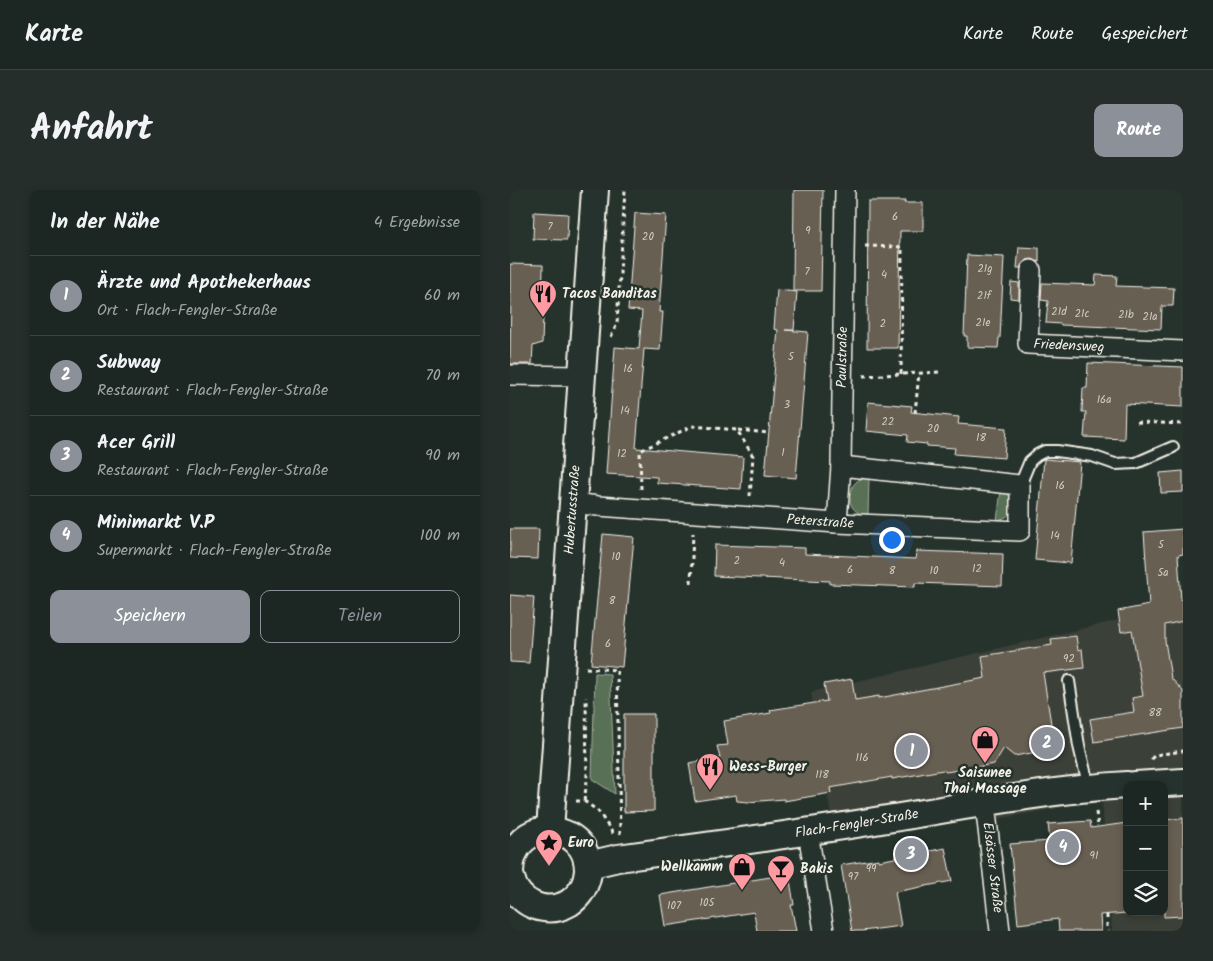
<!DOCTYPE html>
<html lang="de">
<head>
<meta charset="utf-8">
<style>
  :root { --surface:#1c2622; --page:#252e2a; --text:#f1f3f6; --muted:#a0a5a5; --line:#3a4340; --accent:#8c9099 }
  body { margin:0; font-family:Kalam,sans-serif; background:var(--page); color:var(--text) }
  .controls { position:absolute; right:15px; bottom:15px; display:grid; overflow:hidden; border-radius:10px; box-shadow:0 2px 8px #0003 }
  .controls button { width:45px; height:45px; display:grid; place-items:center; padding:0; border:0; border-bottom:1px solid var(--line); background:var(--surface); color:var(--text); font:25px sans-serif }
  .you { position:absolute; left:381px; top:349px; width:18px; height:18px; margin:-12px; border:4px solid #fff; border-radius:50%; background:#1a73e8; box-shadow:0 0 0 8px #1a73e833 }
  .badge { display:grid; place-items:center; width:32px; height:32px; border-radius:50%; background:var(--accent); color:#fff; font-size:16px; font-weight:700 }
  .pin { position:absolute; translate:-50% -50%; border:2px solid #fff; box-shadow:0 1px 5px #0006 }
  .list { margin:0; padding:0; list-style:none }
  h2 { display:flex; justify-content:space-between; align-items:center; height:65px; margin:0; padding:0 20px; font-size:21px }
  h2 small { font-size:16px; font-weight:400; color:var(--muted) }
  .list li { display:grid; grid-template-columns:32px 1fr auto; gap:15px; align-items:center; box-sizing:border-box; height:80px; padding:0 20px; border-top:1px solid var(--line) }
  .list b { display:block; font-size:19px; white-space:nowrap }
  .list p { margin:0; font-size:16px; white-space:nowrap; color:var(--muted) }
  .list em { font-size:16px; font-style:normal; color:var(--muted) }
  .actions { display:flex; gap:10px; padding:15px 20px }
  .actions a { flex:1; padding:11px 0; border:1px solid var(--accent); border-radius:10px; text-align:center; font-size:18px; color:var(--accent) }
  .actions .main { background:var(--accent); color:#fff }
  .icon { flex:none; width:28px; height:28px; fill:none; stroke:currentColor; stroke-width:2; stroke-linecap:round; stroke-linejoin:round }
  .map { position:relative; flex:none; width:673px; height:741px; overflow:hidden; border-radius:10px }
  header { display:flex; align-items:center; gap:30px; box-sizing:border-box; height:70px; padding:0 25px; background:var(--surface); border-bottom:1px solid var(--line) }
  header strong { font-size:24px }
  nav { display:flex; gap:28px; margin-inline-start:auto; font-size:18px }
  .intro { display:flex; align-items:center; justify-content:space-between; box-sizing:border-box; height:120px; padding:0 30px }
  h1 { margin:0; font-size:35px }
  .button { padding:12px 22px; border-radius:10px; background:var(--accent); color:#fff; font-size:18px; font-weight:700 }
  main { display:flex; gap:30px; padding:0 30px }
  aside { flex:1; background:var(--surface); border-radius:10px; box-shadow:0 2px 8px #0003 }
  .map>svg:first-child { display:block }
</style>
</head>
<body>
<header>
<strong>Karte</strong>
<nav><a>Karte</a><a>Route</a><a>Gespeichert</a></nav>
</header>
<div class="intro"><h1>Anfahrt</h1><a class="button">Route</a></div>
<main>
<aside>
<h2>In der Nähe<small>4 Ergebnisse</small></h2>
<ul class="list">
<li><span class="badge">1</span><div><b>Ärzte und Apothekerhaus</b><p>Ort · Flach-Fengler-Straße</p></div><em>60 m</em></li>
<li><span class="badge">2</span><div><b>Subway</b><p>Restaurant · Flach-Fengler-Straße</p></div><em>70 m</em></li>
<li><span class="badge">3</span><div><b>Acer Grill</b><p>Restaurant · Flach-Fengler-Straße</p></div><em>90 m</em></li>
<li><span class="badge">4</span><div><b>Minimarkt V.P</b><p>Supermarkt · Flach-Fengler-Straße</p></div><em>100 m</em></li>
</ul>
<div class="actions"><a class="main">Speichern</a><a>Teilen</a></div>
</aside>
<div class="map">
<svg width="673" height="741" viewBox="0 0 673 741">
  <rect width="100%" height="100%" fill="#26332d"/>
  <filter id="ink" filterUnits="userSpaceOnUse"><feTurbulence type="fractalNoise" baseFrequency=".02" numOctaves="2"/><feDisplacementMap in="SourceGraphic" scale="10" xChannelSelector="R" yChannelSelector="G"/><feConvolveMatrix kernelMatrix="1 2 1 2 8 2 1 2 1" color-interpolation-filters="sRGB"/></filter>
  <g filter="url(#ink)">
    <!-- built -->
    <path fill="#3a4038" fill-rule="evenodd" d="M673 415V741H602L592 610 477 631 475 614 323 638 301 502ZM617 595H654V722H617Z"/>
    <!-- green -->
    <g fill="#596f54" stroke="#a6b09e">
      <path d="M359 288 358 326C352 325 347 323 343 318 337 310 340 293 351 289 353 288 356 289 359 288Z"/>
      <path d="M491 301 495 302 502 308C502 321 502 327 487 330Z"/>
      <path d="M85 483 100 484 105 604 82 589Z"/>
    </g>
    <!-- building -->
    <g fill="#685e52" stroke="#f4f1e8">
      <path d="M284 0H313L311 101H283Z"/>
      <path d="M358 11H395L394 13H413V41H390L388 158H357Z"/>
      <path d="M24 22 58 24 57 50 23 49Z"/>
      <path d="M125 23 156 25 149 122H153L150 160 134 159 126 258 233 267 231 299 147 293V287L96 284 105 157 129 159 132 121 118 120Z"/>
      <path d="M509 57 529 58V72L522 69 516 70 512 74 510 78H507Z"/>
      <path d="M457 65 494 67 490 148H489L488 158 457 157V146H454Z"/>
      <path d="M0 74 33 75 32 125H33L32 153 23 156 22 174H0L1 103H0Z"/>
      <path d="M586 85 607 86 606 96 664 98 663 116H652L651 139 551 135V134L536 133 538 111 531 110 532 93 585 95Z"/>
      <path d="M501 92 509 93V109L500 108Z"/>
      <path d="M267 100 287 102 284 140H275L298 142 286 288 255 285 268 140 264 139Z"/>
      <path d="M578 173 673 177V217L615 214 614 249 574 247 576 222H572L573 198H577Z"/>
      <path d="M358 212 402 216 401 222 449 227 448 234 496 238 494 268 444 264 445 258 417 256V254L397 252 398 245 356 241Z"/>
      <path d="M534 269 570 272 561 373 525 370Z"/>
      <path d="M673 281V302L651 303 650 283Z"/>
      <path d="M0 339H29L28 369 0 368Z"/>
      <path d="M673 339V364L668 365 671 410 673 409V431L655 435V451L661 488 673 501V538L584 552 580 529 624 522 622 508 633 506 622 440 611 442 608 421 639 415 634 342Z"/>
      <path d="M93 344 124 347 112 477 81 474Z"/>
      <path d="M205 355 295 358V364L406 369 407 361 493 364 492 396 405 393V397L320 394V391L204 386Z"/>
      <path d="M0 405 24 407 19 473 0 472Z"/>
      <path d="M566 446 568 460 572 459 574 478 533 483 545 559 504 566 494 558 484 574 436 582 433 580 382 589V587L320 598 321 603 274 611V609L238 612 227 611 226 605 185 611 179 573 210 568 207 556 218 555 214 531 261 523 260 520 317 511 314 494 342 489 345 510 369 506V508L475 488 472 466 542 455 541 449Z"/>
      <path d="M114 524H144V621L114 622Z"/>
      <path d="M673 628V726L654 727V630Z"/>
      <path d="M580 631 581 638 617 633V723L590 725 591 741H549L548 729 508 734 500 654 540 651 538 634Z"/>
      <path d="M435 658 442 691 385 702 391 736 352 741H342L331 675 369 669V671Z"/>
      <path d="M279 684 284 715H281L286 741H247L244 722 155 736 150 705Z"/>
    </g>
    <g fill="none" stroke-linecap="round" stroke-linejoin="round">
      <defs>
        <g id="lane">
          <path d="M510 295 520 271 527 265 535 261H547L582 266 605 274 626 273 663 257"/>
          <path d="M559 491 569 556 579 598"/>
        </g>
        <g id="street">
          <path id="s1" d="M521 80 518 154 673 161"/>
          <path d="M0 185 71 186"/>
          <path id="s2" d="M63 313 88 316 327 333 510 341V295L331 276"/>
          <path id="s3" d="M327 333 331 276 335 0"/>
          <path id="s4" d="M475 614 490 741"/>
          <path d="M298 642 314 741"/>
        </g>
        <g id="secondary">
          <path d="M625 595 673 592"/>
          <path id="s5" d="M40 640 85 0"/>
          <path id="s6" d="M78 675 108 668C198 656 288 644 377 629 457 616 536 600 617 595"/>
          <path d="M0 682C1 625 79 629 78 681 77 694 70 706 59 713 40 724 17 718 5 699 3 695 2 690 0 685"/>
        </g>
      </defs>
      <!-- lane casing -->
      <use href="#lane" stroke="#f4f1e8" stroke-width="14"/>
      <!-- street casing -->
      <use href="#street" stroke="#f4f1e8" stroke-width="22"/>
      <!-- secondary casing -->
      <use href="#secondary" stroke="#f4f1e8" stroke-width="30"/>
      <!-- path -->
      <g stroke="#f4f1e8" stroke-width="3" stroke-dasharray="4 4" stroke-linecap="butt">
        <path d="M355 56 392 57 391 184"/>
        <path d="M101 147 107 134 115 0"/>
        <path d="M353 186 431 182"/>
        <path d="M405 223 409 183"/>
        <path d="M627 232 673 234"/>
        <path d="M228 240 259 243"/>
        <path d="M131 299 130 261 182 236 227 240 243 266 240 306"/>
        <path d="M181 393 183 343"/>
        <path d="M76 478 107 480 110 644"/>
        <path d="M641 569 645 565 673 561"/>
        <path d="M66 611H74L88 621 104 645"/>
        <path d="M74 611 77 591 76 507"/>
        <path d="M586 622 588 636"/>
        <path d="M597 725V737L599 741"/>
      </g>
      <!-- lane -->
      <use href="#lane" stroke="#26332d" stroke-width="10"/>
      <!-- street -->
      <use href="#street" stroke="#26332d" stroke-width="19"/>
      <!-- secondary -->
      <use href="#secondary" stroke="#26332d" stroke-width="26"/>
    </g>
  </g>
  <!-- icons -->
  <defs>
    <symbol id="restaurant-pin" viewBox="-11 -11 22 30"><path d="M0 17L-7.5 6A9.5 9.5 0 1 1 7.5 6Z" fill="#ff9aa2" stroke="#26332d"/><path d="M-5-6h1v4h1v-4h1v4h1v-4h1v5L-1.5 .5V6h-2V.5L-5-1ZM5-6V6H3V1.5H1.5Q1.5-4 5-6Z" fill="#111"/></symbol>
    <symbol id="shop-pin" viewBox="-11 -11 22 30"><path d="M0 17L-7.5 6A9.5 9.5 0 1 1 7.5 6Z" fill="#ff9aa2" stroke="#26332d"/><path d="M-5-2.5h2.3a2.7 3.5 0 0 1 5.4 0H5L5.5 6h-11ZM-1.5-2.5h3a1.5 2.3 0 0 0-3 0Z" fill="#111"/></symbol>
    <symbol id="sight-pin" viewBox="-11 -11 22 30"><path d="M0 17L-7.5 6A9.5 9.5 0 1 1 7.5 6Z" fill="#ff9aa2" stroke="#26332d"/><path d="M0-6L1.8-2.2L6-1.7L2.9 1.2L3.7 5.4L0 3.3L-3.7 5.4L-2.9 1.2L-6-1.7L-1.8-2.2Z" fill="#111"/></symbol>
    <symbol id="bar-pin" viewBox="-11 -11 22 30"><path d="M0 17L-7.5 6A9.5 9.5 0 1 1 7.5 6Z" fill="#ff9aa2" stroke="#26332d"/><path d="M-6-5H6L.8 .8V4.5H3.5V6h-7V4.5H-.8V.8Z" fill="#111"/></symbol>
  </defs>
  <g fill-rule="evenodd">
    <use href="#restaurant-pin" x="17" y="88" width="32" height="43"/>
    <use href="#shop-pin" x="459" y="534" width="32" height="43"/>
    <use href="#restaurant-pin" x="184" y="561" width="32" height="43"/>
    <use href="#sight-pin" x="23" y="637" width="32" height="43"/>
    <use href="#shop-pin" x="216" y="661" width="32" height="43"/>
    <use href="#bar-pin" x="255" y="663" width="32" height="43"/>
  </g>
  <g text-anchor="middle" dominant-baseline="central" stroke-width="5" stroke-linejoin="round" paint-order="stroke">
    <!-- number labels -->
    <g font-size="11" fill="#d1ccc2">
      <text x="385" y="27">6</text>
      <text x="40" y="37">7</text>
      <text x="298" y="41">9</text>
      <text x="138" y="47">20</text>
      <text x="475" y="79">21g</text>
      <text x="297" y="82">7</text>
      <text x="374" y="85">4</text>
      <text x="474" y="106">21f</text>
      <text x="549" y="122">21d</text>
      <text x="572" y="124">21c</text>
      <text x="616" y="125">21b</text>
      <text x="640" y="127">21a</text>
      <text x="473" y="133">21e</text>
      <text x="373" y="134">2</text>
      <text x="281" y="167">5</text>
      <text x="118" y="179">16</text>
      <text x="594" y="210">16a</text>
      <text x="277" y="215">3</text>
      <text x="115" y="221">14</text>
      <text x="378" y="232">22</text>
      <text x="423" y="239">20</text>
      <text x="471" y="248">18</text>
      <text x="273" y="263">1</text>
      <text x="112" y="264">12</text>
      <text x="550" y="296">16</text>
      <text x="545" y="346">14</text>
      <text x="651" y="355">5</text>
      <text x="106" y="367">10</text>
      <text x="227" y="371">2</text>
      <text x="272" y="373">4</text>
      <text x="467" y="379">12</text>
      <text x="340" y="380">6</text>
      <text x="382" y="381">8</text>
      <text x="424" y="381">10</text>
      <text x="653" y="383">5a</text>
      <text x="102" y="411">8</text>
      <text x="98" y="454">6</text>
      <text x="559" y="469">92</text>
      <text x="645" y="523">88</text>
      <text x="352" y="568">116</text>
      <text x="312" y="585">118</text>
      <text x="584" y="666">91</text>
      <text x="361" y="679">99</text>
      <text x="343" y="687">97</text>
      <text x="197" y="713">105</text>
      <text x="164" y="716">107</text>
    </g>
    <!-- poi labels -->
    <g font-size="14" font-weight="bold" fill="#f4f1e8" stroke="#26332d" text-anchor="start">
      <text x="52" y="104">Tacos Banditas</text>
      <text x="219" y="577">Wess-Burger</text>
      <text x="475" y="583" text-anchor="middle">Saisunee<tspan x="475" dy="16">Thai Massage</tspan></text>
      <text x="58" y="653">Euro</text>
      <text x="213" y="677" text-anchor="end">Wellkamm</text>
      <text x="290" y="679">Bakis</text>
    </g>
    <!-- street labels -->
    <g font-size="14" fill="#f4f1e8" stroke="#26332d">
      <text stroke="none"><textPath href="#s1" startOffset="115">Friedensweg</textPath></text>
      <text stroke="none"><textPath href="#s3" startOffset="166">Paulstraße</textPath></text>
      <text stroke="none"><textPath href="#s5" startOffset="321">Hubertusstraße</textPath></text>
      <text stroke="none"><textPath href="#s2" startOffset="248">Peterstraße</textPath></text>
      <text stroke="none"><textPath href="#s6" startOffset="272">Flach-Fengler-Straße</textPath></text>
      <text stroke="none"><textPath href="#s4" startOffset="64">Elsässer Straße</textPath></text>
    </g>
  </g>
</svg>
<div class="controls">
<button>+</button>
<button>−</button>
<button><svg class="icon" aria-label="layers" viewBox="0 0 24 24"><path d="M12 4l9 5-9 5-9-5zM3 14l9 5 9-5"/></svg></button>
</div>
<div class="you"></div>
<div class="pin badge" style="left:402px;top:561px">1</div>
<div class="pin badge" style="left:537px;top:553px">2</div>
<div class="pin badge" style="left:401px;top:664px">3</div>
<div class="pin badge" style="left:553px;top:657px">4</div>
</div>
</main>
</body>
</html>
